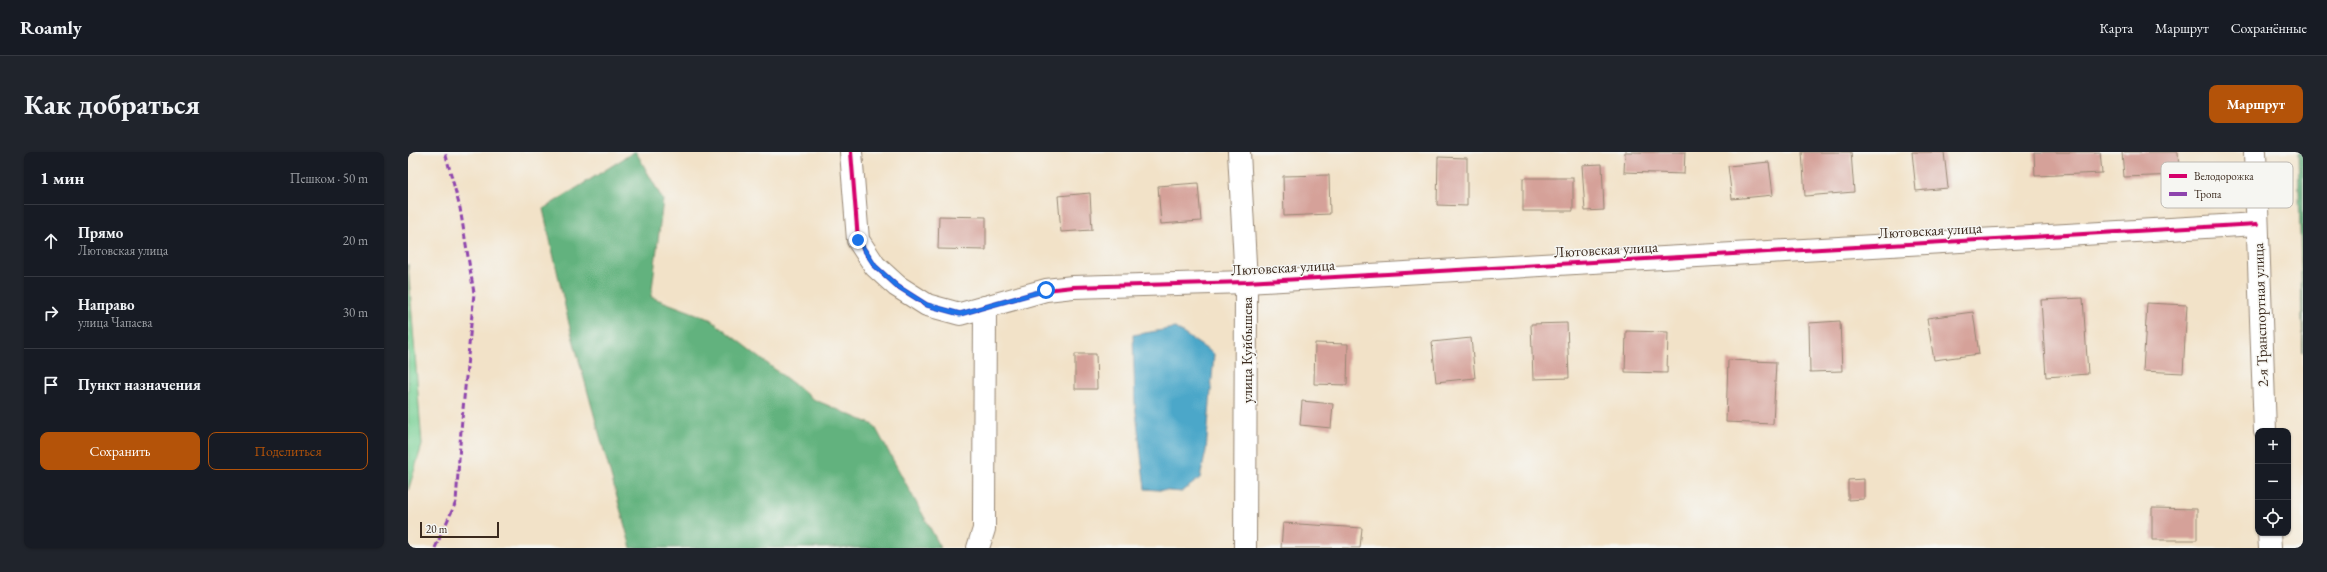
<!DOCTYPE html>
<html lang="ru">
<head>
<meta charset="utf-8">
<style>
  :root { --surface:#171b24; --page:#20242c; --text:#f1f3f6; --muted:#9ea1a6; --line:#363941; --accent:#b45309 }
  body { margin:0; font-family:"EB Garamond",serif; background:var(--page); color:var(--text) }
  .controls { position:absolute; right:12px; bottom:12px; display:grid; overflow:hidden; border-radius:8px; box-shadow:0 1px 3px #0004 }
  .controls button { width:36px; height:36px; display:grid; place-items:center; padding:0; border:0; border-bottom:1px solid var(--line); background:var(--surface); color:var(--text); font:20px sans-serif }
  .scale { position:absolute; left:12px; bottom:10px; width:79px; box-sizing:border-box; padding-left:4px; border:2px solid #3b2a1e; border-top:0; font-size:11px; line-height:14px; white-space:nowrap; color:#3b2a1e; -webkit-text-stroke:3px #f6f6f2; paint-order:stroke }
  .stop { position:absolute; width:12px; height:12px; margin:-9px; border:3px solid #1a73e8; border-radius:50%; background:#fff }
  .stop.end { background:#1a73e8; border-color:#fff; box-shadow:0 1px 4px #0008 }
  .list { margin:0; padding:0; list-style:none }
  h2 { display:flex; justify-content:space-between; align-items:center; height:52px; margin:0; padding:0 16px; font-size:17px }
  h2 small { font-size:13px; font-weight:400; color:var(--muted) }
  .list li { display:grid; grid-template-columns:26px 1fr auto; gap:12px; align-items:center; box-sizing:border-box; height:72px; padding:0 16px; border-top:1px solid var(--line) }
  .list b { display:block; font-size:15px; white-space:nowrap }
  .list p { margin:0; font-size:13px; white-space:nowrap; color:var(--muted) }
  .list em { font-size:13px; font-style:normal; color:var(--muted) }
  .actions { display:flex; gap:8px; padding:12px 16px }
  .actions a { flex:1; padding:9px 0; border:1px solid var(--accent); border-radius:8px; text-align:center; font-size:14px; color:var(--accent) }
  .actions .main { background:var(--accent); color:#fff }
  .icon { flex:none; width:22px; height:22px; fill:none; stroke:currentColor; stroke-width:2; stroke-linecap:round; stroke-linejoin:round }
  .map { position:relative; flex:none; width:1895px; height:396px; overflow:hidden; border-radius:8px }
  header { display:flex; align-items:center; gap:24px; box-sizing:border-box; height:56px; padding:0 20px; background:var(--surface); border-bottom:1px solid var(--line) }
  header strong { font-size:19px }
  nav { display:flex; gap:22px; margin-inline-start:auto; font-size:14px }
  .intro { display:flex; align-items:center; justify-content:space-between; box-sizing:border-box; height:96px; padding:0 24px }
  h1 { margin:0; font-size:28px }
  .button { padding:10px 18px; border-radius:8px; background:var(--accent); color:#fff; font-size:14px; font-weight:700 }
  main { display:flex; gap:24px; padding:0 24px }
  aside { flex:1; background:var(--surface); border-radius:8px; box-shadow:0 1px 3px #0004 }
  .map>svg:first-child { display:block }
</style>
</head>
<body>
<header>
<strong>Roamly</strong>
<nav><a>Карта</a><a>Маршрут</a><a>Сохранённые</a></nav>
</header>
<div class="intro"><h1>Как добраться</h1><a class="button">Маршрут</a></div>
<main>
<aside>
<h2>1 мин<small>Пешком · 50 m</small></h2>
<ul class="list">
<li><svg class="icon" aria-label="ahead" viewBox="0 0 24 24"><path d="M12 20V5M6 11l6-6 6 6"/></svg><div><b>Прямо</b><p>Лютовская улица</p></div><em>20 m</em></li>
<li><svg class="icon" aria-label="right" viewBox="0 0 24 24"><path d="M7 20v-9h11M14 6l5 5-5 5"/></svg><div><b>Направо</b><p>улица Чапаева</p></div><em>30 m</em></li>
<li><svg class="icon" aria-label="arrive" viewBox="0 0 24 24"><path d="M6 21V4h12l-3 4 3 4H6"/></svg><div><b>Пункт назначения</b></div></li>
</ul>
<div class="actions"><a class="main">Сохранить</a><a>Поделиться</a></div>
</aside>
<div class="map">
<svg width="1895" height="396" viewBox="0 0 1895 396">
  <rect width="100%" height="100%" fill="#f6f6f2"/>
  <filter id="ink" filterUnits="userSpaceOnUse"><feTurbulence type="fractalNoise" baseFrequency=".025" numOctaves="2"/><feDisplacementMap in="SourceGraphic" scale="8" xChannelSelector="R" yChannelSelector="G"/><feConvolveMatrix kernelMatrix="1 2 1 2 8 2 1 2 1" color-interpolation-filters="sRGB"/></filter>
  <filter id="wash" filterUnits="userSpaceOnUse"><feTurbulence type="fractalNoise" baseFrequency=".012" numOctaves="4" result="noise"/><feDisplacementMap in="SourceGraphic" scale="16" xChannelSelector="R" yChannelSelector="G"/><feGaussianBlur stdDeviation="0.9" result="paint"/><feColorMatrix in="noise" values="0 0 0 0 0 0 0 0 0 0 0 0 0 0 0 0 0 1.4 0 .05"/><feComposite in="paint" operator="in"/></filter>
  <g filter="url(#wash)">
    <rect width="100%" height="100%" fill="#f2e2c8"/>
    <!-- green -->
    <path fill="#79d095" stroke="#5a7d5a" d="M0 112 14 293 0 339Z"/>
    <!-- forest -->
    <g fill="#62b27e" stroke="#4e6e4e">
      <path d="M226 0H228L255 48 243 145 302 167 405 247 466 273 533 396H223L162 176 135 57Z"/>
      <path d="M1890 0H1895V201Z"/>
    </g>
    <!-- water -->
    <path fill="#4ba7c9" stroke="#436874" d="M767 176 806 202 798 299 792 326 774 340 737 337 727 252 725 183Z"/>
    <g id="blocks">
      <!-- building -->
      <g fill="#d5a199">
        <path d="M1217 0H1277L1276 22 1216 20Z"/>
        <path d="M1394 0H1443L1446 40 1397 44Z"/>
        <path d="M1504 0H1536L1540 36 1508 39Z"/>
        <path d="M1626 0H1692L1694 21 1627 24Z"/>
        <path d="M1714 0H1770L1771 23 1716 25Z"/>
        <path d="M1030 5 1059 6V54L1029 53Z"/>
        <path d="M1361 10 1365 43 1324 47 1320 14Z"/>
        <path d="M1194 12 1196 58 1177 59 1174 13Z"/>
        <path d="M921 23 922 62 876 64 875 24Z"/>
        <rect x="1115" y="26" width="50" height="33"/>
        <path d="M790 31 793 69 753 72 750 34Z"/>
        <path d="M682 41 684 78 653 80 650 44Z"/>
        <path d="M531 64 578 65V98L530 97Z"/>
        <path d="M1675 146 1680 222 1638 225 1633 148Z"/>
        <path d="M1739 151 1779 153 1775 221 1735 219Z"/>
        <path d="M1565 160 1571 202 1526 208 1519 166Z"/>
        <path d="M1432 169 1434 219 1402 220 1401 171Z"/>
        <path d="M1159 171 1161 226 1125 227 1123 172Z"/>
        <path d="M1218 179 1260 180 1259 221 1217 220Z"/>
        <path d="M1063 186 1067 226 1028 230 1024 190Z"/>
        <path d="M907 191 940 192 939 233 906 232Z"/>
        <path d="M667 202H688L689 237H667Z"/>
        <path d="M1320 208 1368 210 1365 272 1318 270Z"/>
        <path d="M894 249 925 252 923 276 892 273Z"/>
        <path d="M1456 327V347L1440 348V328Z"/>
        <path d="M1744 356 1789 357V388H1744Z"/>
        <path d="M875 371 954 376 952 396H873Z"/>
      </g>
    </g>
  </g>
  <g filter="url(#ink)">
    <use href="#blocks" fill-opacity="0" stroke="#968673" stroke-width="1"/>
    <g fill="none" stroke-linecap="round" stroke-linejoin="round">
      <defs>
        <g id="minor">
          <path d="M443 0 450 88 467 114 489 134 519 153 552 162 638 138 665 135 838 130 1849 72"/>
          <path d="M831 0 838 130 837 396"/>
          <path d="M1847 0 1857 279"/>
          <path d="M1861 381 1862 396"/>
          <path d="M570 396 576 377V363L577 155"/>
        </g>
      </defs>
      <!-- minor casing -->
      <use href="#minor" stroke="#968673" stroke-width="24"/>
      <!-- minor -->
      <use href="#minor" stroke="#fff" stroke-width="22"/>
      <!-- quiet -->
      <path stroke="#8e44ad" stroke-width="3" stroke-dasharray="6 3" stroke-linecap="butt" d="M27 396 48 350 53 278 66 141 52 56 37 0"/>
      <defs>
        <path id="cycleway" d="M443 0 450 88 467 114 489 134 519 153 552 162 638 138 665 135 838 130 1849 72"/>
      </defs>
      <!-- cycleway casing -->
      <use href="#cycleway" stroke="#f6f6f2" stroke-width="6"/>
      <!-- cycleway -->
      <use href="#cycleway" stroke="#d6006c" stroke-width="4"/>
    </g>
  </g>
  <g fill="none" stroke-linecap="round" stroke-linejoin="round" filter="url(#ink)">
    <!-- route -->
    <path stroke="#1a73e8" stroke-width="5" d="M450 88 467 114 489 134 519 153 552 162 638 138"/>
  </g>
  <g text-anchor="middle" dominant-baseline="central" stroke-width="3" stroke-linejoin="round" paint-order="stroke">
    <!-- street labels -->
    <g font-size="15" fill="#3b2a1e" stroke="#f6f6f2">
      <text transform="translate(1522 78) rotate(-3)">Лютовская улица</text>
      <text transform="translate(1198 97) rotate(-3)">Лютовская улица</text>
      <text transform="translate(875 115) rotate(-3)">Лютовская улица</text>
      <text transform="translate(1852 163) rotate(-92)">2-я Транспортная улица</text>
      <text transform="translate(838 198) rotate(-90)">улица Куйбышева</text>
    </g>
  </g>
  <!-- legend -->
  <rect x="1753" y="10" width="132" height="46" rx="6" fill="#f6f6f2" stroke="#beb9b2" stroke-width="1"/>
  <rect x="1761" y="22" width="18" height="4" fill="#d6006c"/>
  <rect x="1761" y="40" width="18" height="4" fill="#8e44ad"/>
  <g font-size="11" fill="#3b2a1e">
    <text x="1786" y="28">Велодорожка</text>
    <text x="1786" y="46">Тропа</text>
  </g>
</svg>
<div class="controls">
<button>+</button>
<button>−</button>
<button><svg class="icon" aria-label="locate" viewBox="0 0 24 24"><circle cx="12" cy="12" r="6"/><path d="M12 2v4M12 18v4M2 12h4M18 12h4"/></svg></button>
</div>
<div class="scale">20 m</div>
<div class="stop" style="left:638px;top:138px"></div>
<div class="stop end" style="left:450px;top:88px"></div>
</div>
</main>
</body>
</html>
